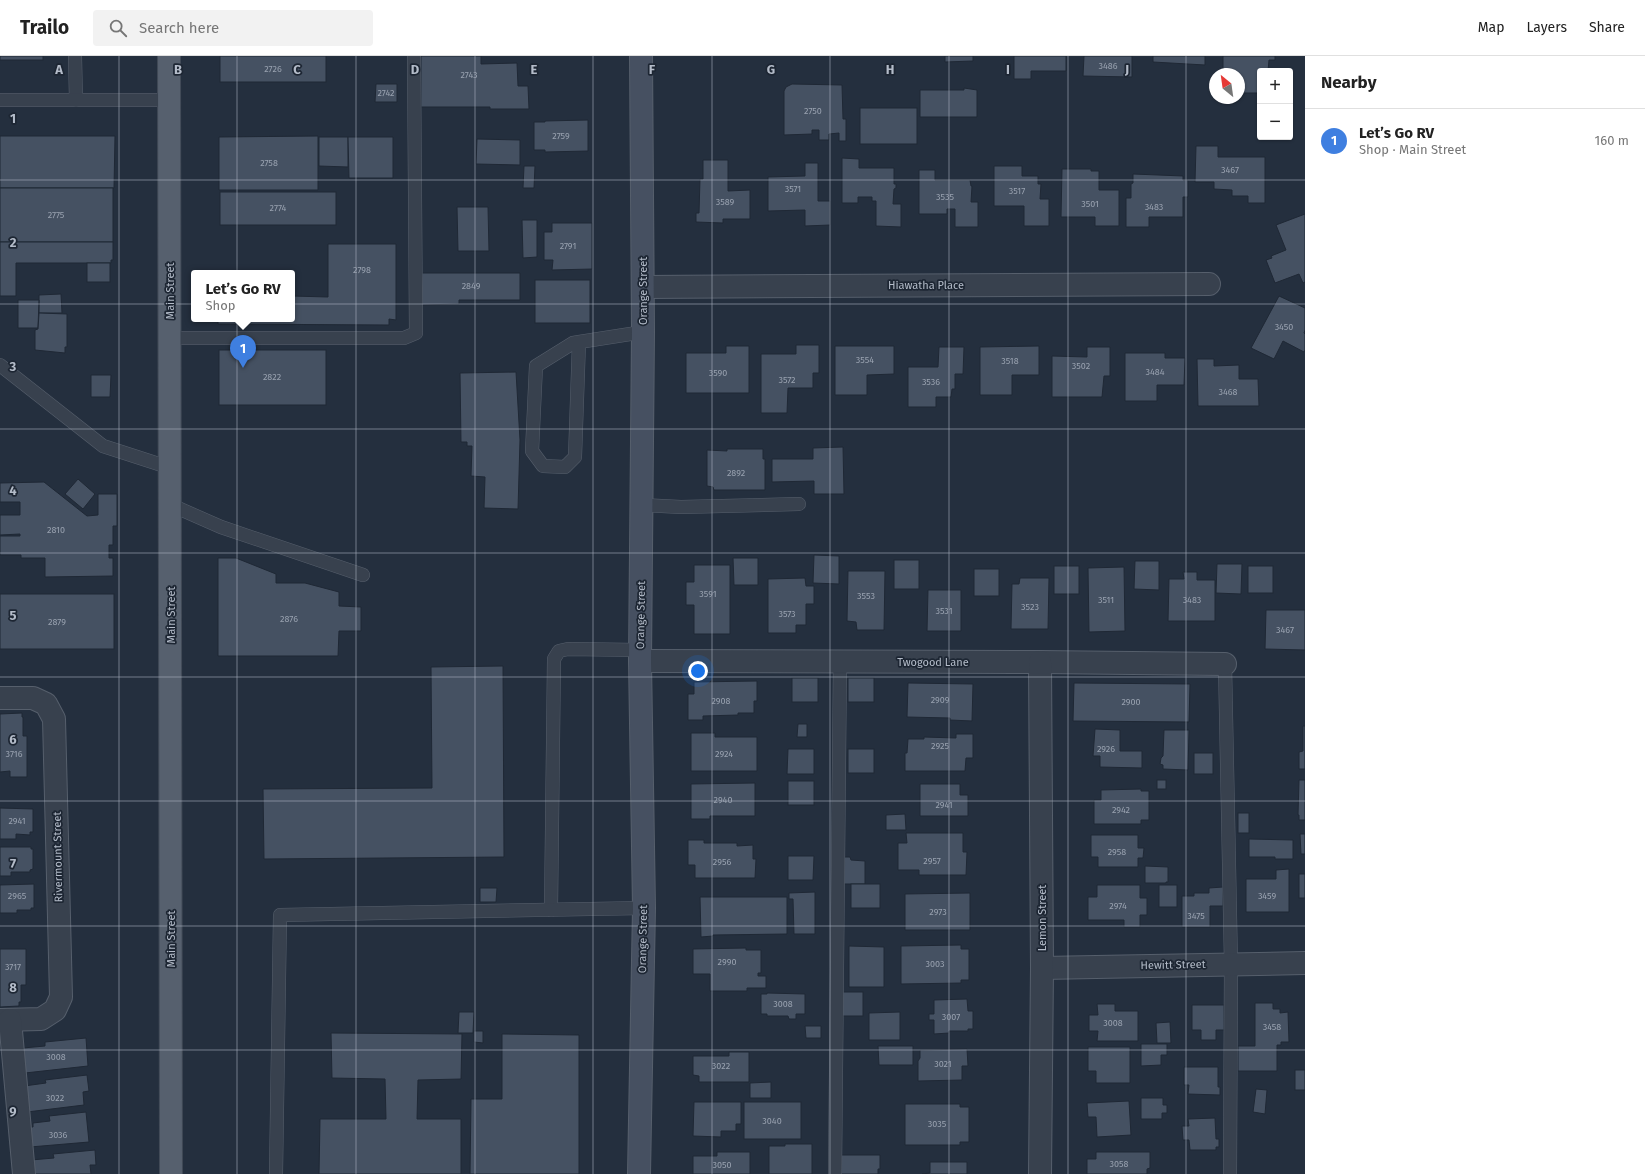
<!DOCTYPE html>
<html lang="en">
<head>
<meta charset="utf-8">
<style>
  :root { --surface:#fff; --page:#f2f2f2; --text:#222; --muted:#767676; --line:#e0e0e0; --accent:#ea580c }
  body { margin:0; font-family:"Fira Sans",sans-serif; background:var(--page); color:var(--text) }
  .controls { position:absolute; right:12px; top:12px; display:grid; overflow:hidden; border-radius:4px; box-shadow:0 1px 3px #0004 }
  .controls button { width:36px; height:36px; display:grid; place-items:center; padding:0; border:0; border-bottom:1px solid var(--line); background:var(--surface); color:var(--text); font:20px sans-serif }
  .compass { position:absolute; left:1209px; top:12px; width:36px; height:36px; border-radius:50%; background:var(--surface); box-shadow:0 1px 3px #0004; rotate:331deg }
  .you { position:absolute; left:698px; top:615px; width:14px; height:14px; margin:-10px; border:3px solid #fff; border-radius:50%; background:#1a73e8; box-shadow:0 0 0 6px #1a73e833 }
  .badge { display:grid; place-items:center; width:26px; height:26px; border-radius:50%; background:var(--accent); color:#fff; font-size:13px; font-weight:700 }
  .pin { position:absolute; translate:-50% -33px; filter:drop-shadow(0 1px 2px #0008) }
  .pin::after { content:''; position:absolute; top:21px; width:14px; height:12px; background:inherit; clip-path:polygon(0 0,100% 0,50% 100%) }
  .popup { position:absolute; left:191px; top:214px; width:104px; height:52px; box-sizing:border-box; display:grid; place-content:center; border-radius:4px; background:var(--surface); filter:drop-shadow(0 1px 3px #0005); font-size:13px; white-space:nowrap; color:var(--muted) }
  .popup b { font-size:15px; color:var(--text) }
  .popup::after { content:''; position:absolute; left:50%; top:100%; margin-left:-8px; border:8px solid transparent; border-top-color:var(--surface) }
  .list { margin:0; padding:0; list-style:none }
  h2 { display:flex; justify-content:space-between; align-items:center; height:52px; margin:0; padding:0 16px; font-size:17px }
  h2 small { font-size:13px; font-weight:400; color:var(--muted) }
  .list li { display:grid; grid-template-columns:26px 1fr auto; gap:12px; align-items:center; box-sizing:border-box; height:64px; padding:0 16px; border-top:1px solid var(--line) }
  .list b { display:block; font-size:15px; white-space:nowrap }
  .list p { margin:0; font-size:13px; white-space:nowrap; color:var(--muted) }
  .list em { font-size:13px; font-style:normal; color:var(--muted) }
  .icon { flex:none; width:22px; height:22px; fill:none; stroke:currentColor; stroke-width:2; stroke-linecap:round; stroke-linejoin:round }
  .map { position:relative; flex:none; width:1305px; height:1118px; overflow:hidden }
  header { display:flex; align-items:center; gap:24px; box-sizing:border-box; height:56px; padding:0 20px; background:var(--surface); border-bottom:1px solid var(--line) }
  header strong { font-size:19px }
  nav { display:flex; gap:22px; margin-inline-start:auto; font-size:14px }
  .search { width:280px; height:36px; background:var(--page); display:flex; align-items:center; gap:10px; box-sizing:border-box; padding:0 14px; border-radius:4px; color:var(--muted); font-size:15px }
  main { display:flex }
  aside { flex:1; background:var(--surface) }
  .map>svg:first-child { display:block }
</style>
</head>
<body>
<header>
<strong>Trailo</strong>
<div class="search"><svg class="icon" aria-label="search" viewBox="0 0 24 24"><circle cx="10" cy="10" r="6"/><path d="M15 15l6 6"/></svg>Search here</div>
<nav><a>Map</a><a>Layers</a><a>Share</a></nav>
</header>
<main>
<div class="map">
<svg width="1305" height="1118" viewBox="0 0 1305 1118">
  <rect width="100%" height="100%" fill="#242f3e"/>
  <!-- building -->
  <g fill="#455162" stroke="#1f2835">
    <rect x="0" y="0" width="43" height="4"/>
    <rect x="220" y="0" width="106" height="26"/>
    <path d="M421 0H481V8L517 7 518 30H528L529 53H490V51H421Z"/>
    <path d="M945 0H973V5L945 6Z"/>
    <path d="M1014 0H1066V15H1031V23H1014Z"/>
    <path d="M1084 0H1132V21L1083 20Z"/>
    <path d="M1153 0H1205V9L1153 6Z"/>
    <path d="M1223 0H1275V4H1269L1268 15H1260V37H1239V18H1223Z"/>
    <path d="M376 28H397V46H375Z"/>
    <path d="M792 28 842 29 843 63H846V85H839V77L829 78V84H819V74H812V78L784 79V35L786 31Z"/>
    <path d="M964 32 977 34V61H920V34H964Z"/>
    <rect x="860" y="52" width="57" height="36"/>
    <path d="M588 64V95L545 96V94H534V66H545V65Z"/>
    <path d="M0 80H115L114 132H0Z"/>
    <path d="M318 80V134H219V81Z"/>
    <path d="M319 81H348V111L319 110Z"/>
    <path d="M348 81H393V122H349Z"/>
    <path d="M477 83 520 84V109L476 108Z"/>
    <path d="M1196 90H1218V101H1265V147H1248V140H1232V134L1214 133V126H1195Z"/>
    <path d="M842 102 859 103V112H894V128H896V132L894 133 893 148H901V171L876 170V145H872V141H858V147H842Z"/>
    <path d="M703 104H728V135L750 134V163H723V167L696 166V157H699L700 123H703Z"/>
    <path d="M805 107H818V145H830V169L805 170V154L768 155V121L805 120Z"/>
    <path d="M524 110H535L534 132H523Z"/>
    <path d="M994 110H1022V120H1038V128H1041L1040 143H1049V170H1024V150H994Z"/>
    <path d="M1062 113H1091V115H1099V134H1119V170H1095V161H1061Z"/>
    <path d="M919 114H935V124H970L971 130H972L971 146H978V171H955V153H947V158H919Z"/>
    <path d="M1133 118 1183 120V124H1188V141H1183V161H1149V171H1126V142H1131V128L1133 127Z"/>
    <rect x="0" y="132" width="113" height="54"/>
    <rect x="220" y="136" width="116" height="33"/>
    <path d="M457 151H488L489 195H458Z"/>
    <path d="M1305 158V226L1303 227 1299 218 1275 227 1266 204 1272 202 1271 200 1286 194 1276 169Z"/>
    <path d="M522 164H537V201L523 202Z"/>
    <path d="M552 167H592V213L552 214 553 204H544V176H552Z"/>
    <path d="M0 186H113V204H111V207H16V240H0Z"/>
    <path d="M328 188H396V264L389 263V269L218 268V263H292V240L328 241Z"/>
    <rect x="87" y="207" width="23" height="19"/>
    <path d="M422 217H520V244H459V248L421 249Z"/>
    <rect x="535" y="224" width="55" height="43"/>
    <path d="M61 238 62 257H39V239Z"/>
    <path d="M1279 240 1305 252V274L1304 277 1305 278V294L1304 296 1283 285 1274 303 1251 292Z"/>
    <path d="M18 244H39L38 272H18Z"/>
    <path d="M39 257 67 258V291H65V297L35 294V274L38 273Z"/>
    <path d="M796 289H819V317H813V332H788L787 357H761V298H796Z"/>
    <path d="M726 290H749V337H686V297H726Z"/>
    <path d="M835 290H894V318L867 319V339H835Z"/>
    <path d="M1039 290V319H1012V339H980V291Z"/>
    <path d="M939 291H964L963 318H955V333H952L951 341H936V351H908V311H938Z"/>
    <path d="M1087 291H1110V320H1104L1102 341H1052V300L1087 301Z"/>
    <rect x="219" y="294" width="107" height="55"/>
    <path d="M1125 297H1165V302H1185L1184 329H1157V345H1125Z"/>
    <path d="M1197 303H1214V310L1239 309V323H1258L1259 350H1198Z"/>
    <path d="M516 316 520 384 518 453 484 452 485 421 471 420 472 390H467V386H461L460 317Z"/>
    <path d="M91 319H111L110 341H91Z"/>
    <path d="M843 391 844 438H814V425L772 426V403H813V392Z"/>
    <path d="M727 393H763V403H765V434H714L713 431 707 430V394L727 395Z"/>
    <path d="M78 423 95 438 83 453 65 438Z"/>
    <path d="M44 426 87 460 98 459V438H117V470H113V489H109V502H113V520L45 521V502H21V499H0V480H20V478L0 479V459H20V446H0V427Z"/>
    <path d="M814 499 839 500V528L813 527Z"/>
    <path d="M218 502H236L276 518V527H305L339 536V550L361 551V575H339L338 600H218Z"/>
    <path d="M733 502H758V529H734Z"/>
    <rect x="894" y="504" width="25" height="29"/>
    <path d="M1135 505H1159V534L1134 533Z"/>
    <path d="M1217 508H1242L1241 538 1216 537Z"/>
    <path d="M694 509H730V578H694V549H686V526H694Z"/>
    <rect x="1054" y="510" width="25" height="28"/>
    <rect x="1248" y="510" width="25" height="27"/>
    <path d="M1124 511 1125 575 1089 576 1088 512Z"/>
    <rect x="974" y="513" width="25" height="27"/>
    <path d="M848 515H885L884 574H857L856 566 847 565Z"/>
    <path d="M1183 516H1197V524H1215V565H1168L1169 523H1184Z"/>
    <path d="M805 522 806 530H814V548H806V569H796V577H768V523Z"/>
    <path d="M1020 522H1049L1048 573H1011L1012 528H1019Z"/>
    <path d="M928 534H961V575H927Z"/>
    <rect x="0" y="538" width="114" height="55"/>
    <path d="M1266 554H1305V594L1265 593Z"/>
    <path d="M503 610 504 801 264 803 263 733 432 732 431 611Z"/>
    <rect x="792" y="622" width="26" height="24"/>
    <rect x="848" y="622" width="26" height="24"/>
    <path d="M757 625V645H754V657H738V659L703 660V664H688V638H694V626Z"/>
    <path d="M908 627 973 628 972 665 950 664V662L907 661Z"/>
    <path d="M1074 627 1190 628 1189 666 1073 665Z"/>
    <path d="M22 657V661H23V680H27V721H10V715L0 716V658Z"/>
    <path d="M798 668H807V681H797Z"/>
    <path d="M1303 670H1305V713H1299V696L1303 695Z"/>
    <path d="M1095 673 1120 674V695H1142V712L1100 711V700H1093Z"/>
    <path d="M1164 674H1189L1188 714 1163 713V709L1160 708 1161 702 1163 700Z"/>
    <path d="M691 677H715V681H757V715H691Z"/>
    <path d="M956 678H973V702H966L965 715H905V697H907L908 683H924V681L956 682Z"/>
    <path d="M788 693H814V718H787Z"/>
    <rect x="848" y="693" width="26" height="24"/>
    <rect x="1194" y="697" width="19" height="21"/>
    <rect x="1157" y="724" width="9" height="9"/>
    <path d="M1299 724H1305V764H1299V759H1298Z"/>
    <rect x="788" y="725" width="26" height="24"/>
    <path d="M755 727V760H710V763H691V728Z"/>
    <path d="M920 728H960V739H968V760H920Z"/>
    <path d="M1141 733V735H1149V764H1141V768H1094V744H1101V734Z"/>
    <path d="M0 752 33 753V776H30V779L16 778V783H0Z"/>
    <rect x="1238" y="757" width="11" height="20"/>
    <path d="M905 758 906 774H886V759Z"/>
    <path d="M906 777H963V796H967L966 819H919V814H898V787H907Z"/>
    <path d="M1300 778H1305V798H1301Z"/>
    <path d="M1091 779H1138V792H1144L1143 802H1138V811H1098V801H1091Z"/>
    <path d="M1249 783 1293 784V803H1275V801H1249Z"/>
    <path d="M688 784H704V787H737V790L753 789V803H756L755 822H695V809H688Z"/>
    <path d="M0 791H31V793H33V813L30 814V816H11V820H0Z"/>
    <path d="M788 800H814L813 824H788Z"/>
    <path d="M841 801H850L851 804 865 805V828H840Z"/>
    <path d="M1145 810 1168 811V826H1166V827H1145Z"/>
    <path d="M1289 813V856H1246V823H1276V814Z"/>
    <rect x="1299" y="818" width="6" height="24"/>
    <path d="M34 828V852H31V854H17V857H0V829Z"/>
    <rect x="851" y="828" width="29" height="24"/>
    <path d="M1097 829H1140V842H1147V859H1140V871H1124V864H1088V841H1097Z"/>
    <rect x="1159" y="829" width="18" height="22"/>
    <path d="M1223 831V850H1210V871H1182V840H1194V837H1209V832Z"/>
    <path d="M480 832H497L496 846H480Z"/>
    <path d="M815 836V878H794L793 843H789V837Z"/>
    <path d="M970 837V874H905V838Z"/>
    <path d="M700 841H787V878L713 879V880L701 881Z"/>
    <path d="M961 889V893H969V924H961V927L901 928V890Z"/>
    <path d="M849 890 884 891V931H849Z"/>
    <path d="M746 892V894H761V917H758V920H766V932H747V935H710V918H693V893Z"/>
    <path d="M0 893H26V929H21V946H19V950L0 951Z"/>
    <rect x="840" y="936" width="23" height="24"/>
    <path d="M767 937 805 938V958H796V963H789L788 960H767V958H761V938H767Z"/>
    <path d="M967 943 968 955H973V973H968V975H949V977L934 978V964H929V958H934V944Z"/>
    <path d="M1255 947H1273V953H1280V957L1288 956 1289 986H1281V989H1277V1015H1238V990H1255Z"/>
    <path d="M1097 948H1115V955H1138V985H1097L1098 975H1089V959H1098Z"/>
    <path d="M1192 949H1224V974H1216V984H1201V974H1192Z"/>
    <path d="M459 956H474L473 977H458Z"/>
    <path d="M900 956V984H869V957Z"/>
    <path d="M1170 966 1171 987H1157L1156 967Z"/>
    <path d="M805 970H821V982H806Z"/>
    <path d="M474 975H483V987L474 986Z"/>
    <path d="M331 977 462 978 461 1023 418 1024 417 1063H461V1118H319L320 1063H386L385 1023 332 1022Z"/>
    <path d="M502 978 579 979V1118H470L471 1043H502Z"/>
    <path d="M86 982 88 1010 25 1017 23 992 45 990V986Z"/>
    <path d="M1141 988H1167V999H1161V1009L1141 1010Z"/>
    <path d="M878 990H913V1009H879Z"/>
    <path d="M1088 991H1130V1027H1096V1015H1088Z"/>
    <path d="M967 993 968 1010H962V1024L918 1025V1005L920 1002V994Z"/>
    <path d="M729 996H749V1026H699V1020L693 1019V1000H729Z"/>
    <path d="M1184 1011H1218V1031H1220V1039L1188 1038 1189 1029H1184Z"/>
    <rect x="1295" y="1014" width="10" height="20"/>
    <path d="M87 1019 89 1035 83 1036 84 1049 27 1056 24 1030 46 1027 45 1024Z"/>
    <path d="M771 1026V1042H750V1027Z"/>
    <path d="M1256 1033 1267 1034 1265 1058 1253 1056Z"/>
    <path d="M1141 1042H1163V1049H1167V1057H1162V1063H1141Z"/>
    <path d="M1129 1045 1131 1079 1097 1081 1096 1061H1088L1087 1047Z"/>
    <path d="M694 1046H741V1068H736V1075H721V1081L693 1080Z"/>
    <rect x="744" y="1046" width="57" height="37"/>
    <path d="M905 1048H960V1051H969V1086H960V1089H905Z"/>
    <path d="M86 1056 89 1086 30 1091 28 1071H33V1067L50 1065 49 1060Z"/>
    <path d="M1215 1062 1216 1083H1219V1091H1216V1094H1190L1189 1084H1183L1182 1070H1189L1188 1063Z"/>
    <path d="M785 1088H812V1118H769V1090H785Z"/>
    <path d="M95 1094 96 1109H90L91 1118H33L31 1104 54 1102 53 1098Z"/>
    <path d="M717 1096H750V1118H693V1100H717Z"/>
    <path d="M1096 1096H1150V1112L1147 1113V1118H1087V1103H1096Z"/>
    <path d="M841 1099H880V1113H878V1118H840Z"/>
    <path d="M930 1106H967V1118H922L930 1117Z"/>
  </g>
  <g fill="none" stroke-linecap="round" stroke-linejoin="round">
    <defs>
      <g id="lane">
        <path d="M75 0 76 44"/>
        <path d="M0 44H169"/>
        <path d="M170 282H404L416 277 414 0"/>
        <path d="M579 286 575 401 565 411 543 410 532 395 536 310 573 287 579 286 643 276"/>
        <path d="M0 309 103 390 171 412"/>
        <path d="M171 449 221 471 363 519"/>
        <path d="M642 449 681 451 799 448"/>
        <path d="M1225 608 1231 908 1230 1118"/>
        <path d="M551 854 554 603 559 595 568 593 640 594"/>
        <path d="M276 1118 280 859 644 852"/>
        <path d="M835 1118 840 605"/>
      </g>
      <g id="street">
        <path d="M643 231 1209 228"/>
        <path d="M640 605 1040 606 1225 608"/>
        <path d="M0 642H33L46 648 54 663 61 941 55 954 41 963 0 964"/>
        <path d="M1042 912 1305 907"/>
        <path d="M10 964 24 1118"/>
        <path d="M1040 1118 1042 912 1040 606"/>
      </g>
      <path id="secondary" d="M639 1118 644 852 640 605 643 276 641 0"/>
      <path id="primary" d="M169 0 171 1118"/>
    </defs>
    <!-- lane casing -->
    <use href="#lane" stroke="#565f6c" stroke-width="14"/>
    <!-- street casing -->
    <use href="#street" stroke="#565f6c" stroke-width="24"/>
    <!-- secondary casing -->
    <use href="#secondary" stroke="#565f6c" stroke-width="24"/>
    <!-- primary casing -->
    <use href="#primary" stroke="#414a57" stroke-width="24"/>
    <!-- lane -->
    <use href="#lane" stroke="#38414e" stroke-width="13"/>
    <!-- street -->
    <use href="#street" stroke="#38414e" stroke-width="22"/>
    <!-- secondary -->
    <use href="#secondary" stroke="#465061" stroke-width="22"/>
    <!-- primary -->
    <use href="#primary" stroke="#56606e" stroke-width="22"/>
  </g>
  <!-- grid -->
  <path fill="none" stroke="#b4bcc9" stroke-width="1" stroke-opacity="0.55" d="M119 0V1118M237 0V1118M356 0V1118M475 0V1118M593 0V1118M712 0V1118M830 0V1118M949 0V1118M1068 0V1118M1186 0V1118M0 124H1305M0 248H1305M0 373H1305M0 497H1305M0 621H1305M0 745H1305M0 870H1305M0 994H1305"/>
  <g text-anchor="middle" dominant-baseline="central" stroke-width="3.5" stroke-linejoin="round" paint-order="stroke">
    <!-- number labels -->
    <g font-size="9" fill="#98a1af">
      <text x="1108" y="10">3486</text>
      <text x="273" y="13">2726</text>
      <text x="469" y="19">2743</text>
      <text x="386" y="37">2742</text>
      <text x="813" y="55">2750</text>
      <text x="561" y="80">2759</text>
      <text x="269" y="107">2758</text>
      <text x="1230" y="114">3467</text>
      <text x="793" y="133">3571</text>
      <text x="1017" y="135">3517</text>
      <text x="945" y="141">3535</text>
      <text x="725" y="146">3589</text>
      <text x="1090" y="148">3501</text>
      <text x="1154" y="151">3483</text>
      <text x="278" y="152">2774</text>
      <text x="56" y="159">2775</text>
      <text x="568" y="190">2791</text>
      <text x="362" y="214">2798</text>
      <text x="471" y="230">2849</text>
      <text x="1284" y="271">3450</text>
      <text x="865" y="304">3554</text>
      <text x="1010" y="305">3518</text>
      <text x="1081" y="310">3502</text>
      <text x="1155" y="316">3484</text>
      <text x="718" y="317">3590</text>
      <text x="272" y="321">2822</text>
      <text x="787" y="324">3572</text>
      <text x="931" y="326">3536</text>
      <text x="1228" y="336">3468</text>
      <text x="736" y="417">2892</text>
      <text x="56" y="474">2810</text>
      <text x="708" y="538">3591</text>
      <text x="866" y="540">3553</text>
      <text x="1106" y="544">3511</text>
      <text x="1192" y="544">3483</text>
      <text x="1030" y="551">3523</text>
      <text x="944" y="555">3531</text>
      <text x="787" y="558">3573</text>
      <text x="289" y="563">2876</text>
      <text x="57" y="566">2879</text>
      <text x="1285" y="574">3467</text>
      <text x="940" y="644">2909</text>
      <text x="721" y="645">2908</text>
      <text x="1131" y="646">2900</text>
      <text x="940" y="690">2925</text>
      <text x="1106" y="693">2926</text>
      <text x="14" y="698">3716</text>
      <text x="724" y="698">2924</text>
      <text x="723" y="744">2940</text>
      <text x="944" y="749">2941</text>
      <text x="1121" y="754">2942</text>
      <text x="17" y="765">2941</text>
      <text x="1117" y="796">2958</text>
      <text x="932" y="805">2957</text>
      <text x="722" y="806">2956</text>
      <text x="17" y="840">2965</text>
      <text x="1267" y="840">3459</text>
      <text x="1118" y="850">2974</text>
      <text x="938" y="856">2973</text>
      <text x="1196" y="860">3475</text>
      <text x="727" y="906">2990</text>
      <text x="935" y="908">3003</text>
      <text x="13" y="911">3717</text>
      <text x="783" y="948">3008</text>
      <text x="951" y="961">3007</text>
      <text x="1113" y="967">3008</text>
      <text x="1272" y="971">3458</text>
      <text x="56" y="1001">3008</text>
      <text x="943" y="1008">3021</text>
      <text x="721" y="1010">3022</text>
      <text x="55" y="1042">3022</text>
      <text x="772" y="1065">3040</text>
      <text x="937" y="1068">3035</text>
      <text x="58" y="1079">3036</text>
      <text x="1119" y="1108">3058</text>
      <text x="722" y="1109">3050</text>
    </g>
    <!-- street labels -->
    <g font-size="11" fill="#b4bcc9" stroke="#1d2633">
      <text x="926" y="229">Hiawatha Place</text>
      <text transform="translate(170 235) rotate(-90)">Main Street</text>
      <text transform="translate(643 235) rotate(-90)">Orange Street</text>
      <text transform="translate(171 559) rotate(-90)">Main Street</text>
      <text transform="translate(641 559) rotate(-89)">Orange Street</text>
      <text x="933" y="606">Twogood Lane</text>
      <text transform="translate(58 801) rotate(-91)">Rivermount Street</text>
      <text transform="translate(1042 862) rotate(-90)">Lemon Street</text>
      <text transform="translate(171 883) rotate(-90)">Main Street</text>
      <text transform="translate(643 883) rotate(-89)">Orange Street</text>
      <text transform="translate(1173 909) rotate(-1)">Hewitt Street</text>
    </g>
  </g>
  <g font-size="13" text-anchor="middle" font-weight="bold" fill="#b4bcc9" stroke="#1d2633" stroke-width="3.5" stroke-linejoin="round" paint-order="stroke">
    <text x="59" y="18">A</text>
    <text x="178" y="18">B</text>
    <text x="297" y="18">C</text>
    <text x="415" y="18">D</text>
    <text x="534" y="18">E</text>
    <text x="652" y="18">F</text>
    <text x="771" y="18">G</text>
    <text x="890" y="18">H</text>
    <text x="1008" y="18">I</text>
    <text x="1127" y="18">J</text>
    <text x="13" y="67">1</text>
    <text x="13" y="191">2</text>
    <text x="13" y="315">3</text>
    <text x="13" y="439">4</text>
    <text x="13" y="564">5</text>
    <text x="13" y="688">6</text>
    <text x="13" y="812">7</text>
    <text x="13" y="936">8</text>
    <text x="13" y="1060">9</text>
  </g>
</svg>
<div class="controls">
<button>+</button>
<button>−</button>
</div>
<svg class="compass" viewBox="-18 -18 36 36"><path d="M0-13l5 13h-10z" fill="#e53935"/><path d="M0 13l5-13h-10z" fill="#767676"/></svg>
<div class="you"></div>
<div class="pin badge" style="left:243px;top:312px;background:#3f7fe0">1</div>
<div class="popup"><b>Let’s Go RV</b>Shop</div>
</div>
<aside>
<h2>Nearby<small></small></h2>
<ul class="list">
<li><span class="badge" style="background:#3f7fe0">1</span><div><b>Let’s Go RV</b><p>Shop · Main Street</p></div><em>160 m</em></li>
</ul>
</aside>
</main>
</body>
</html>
